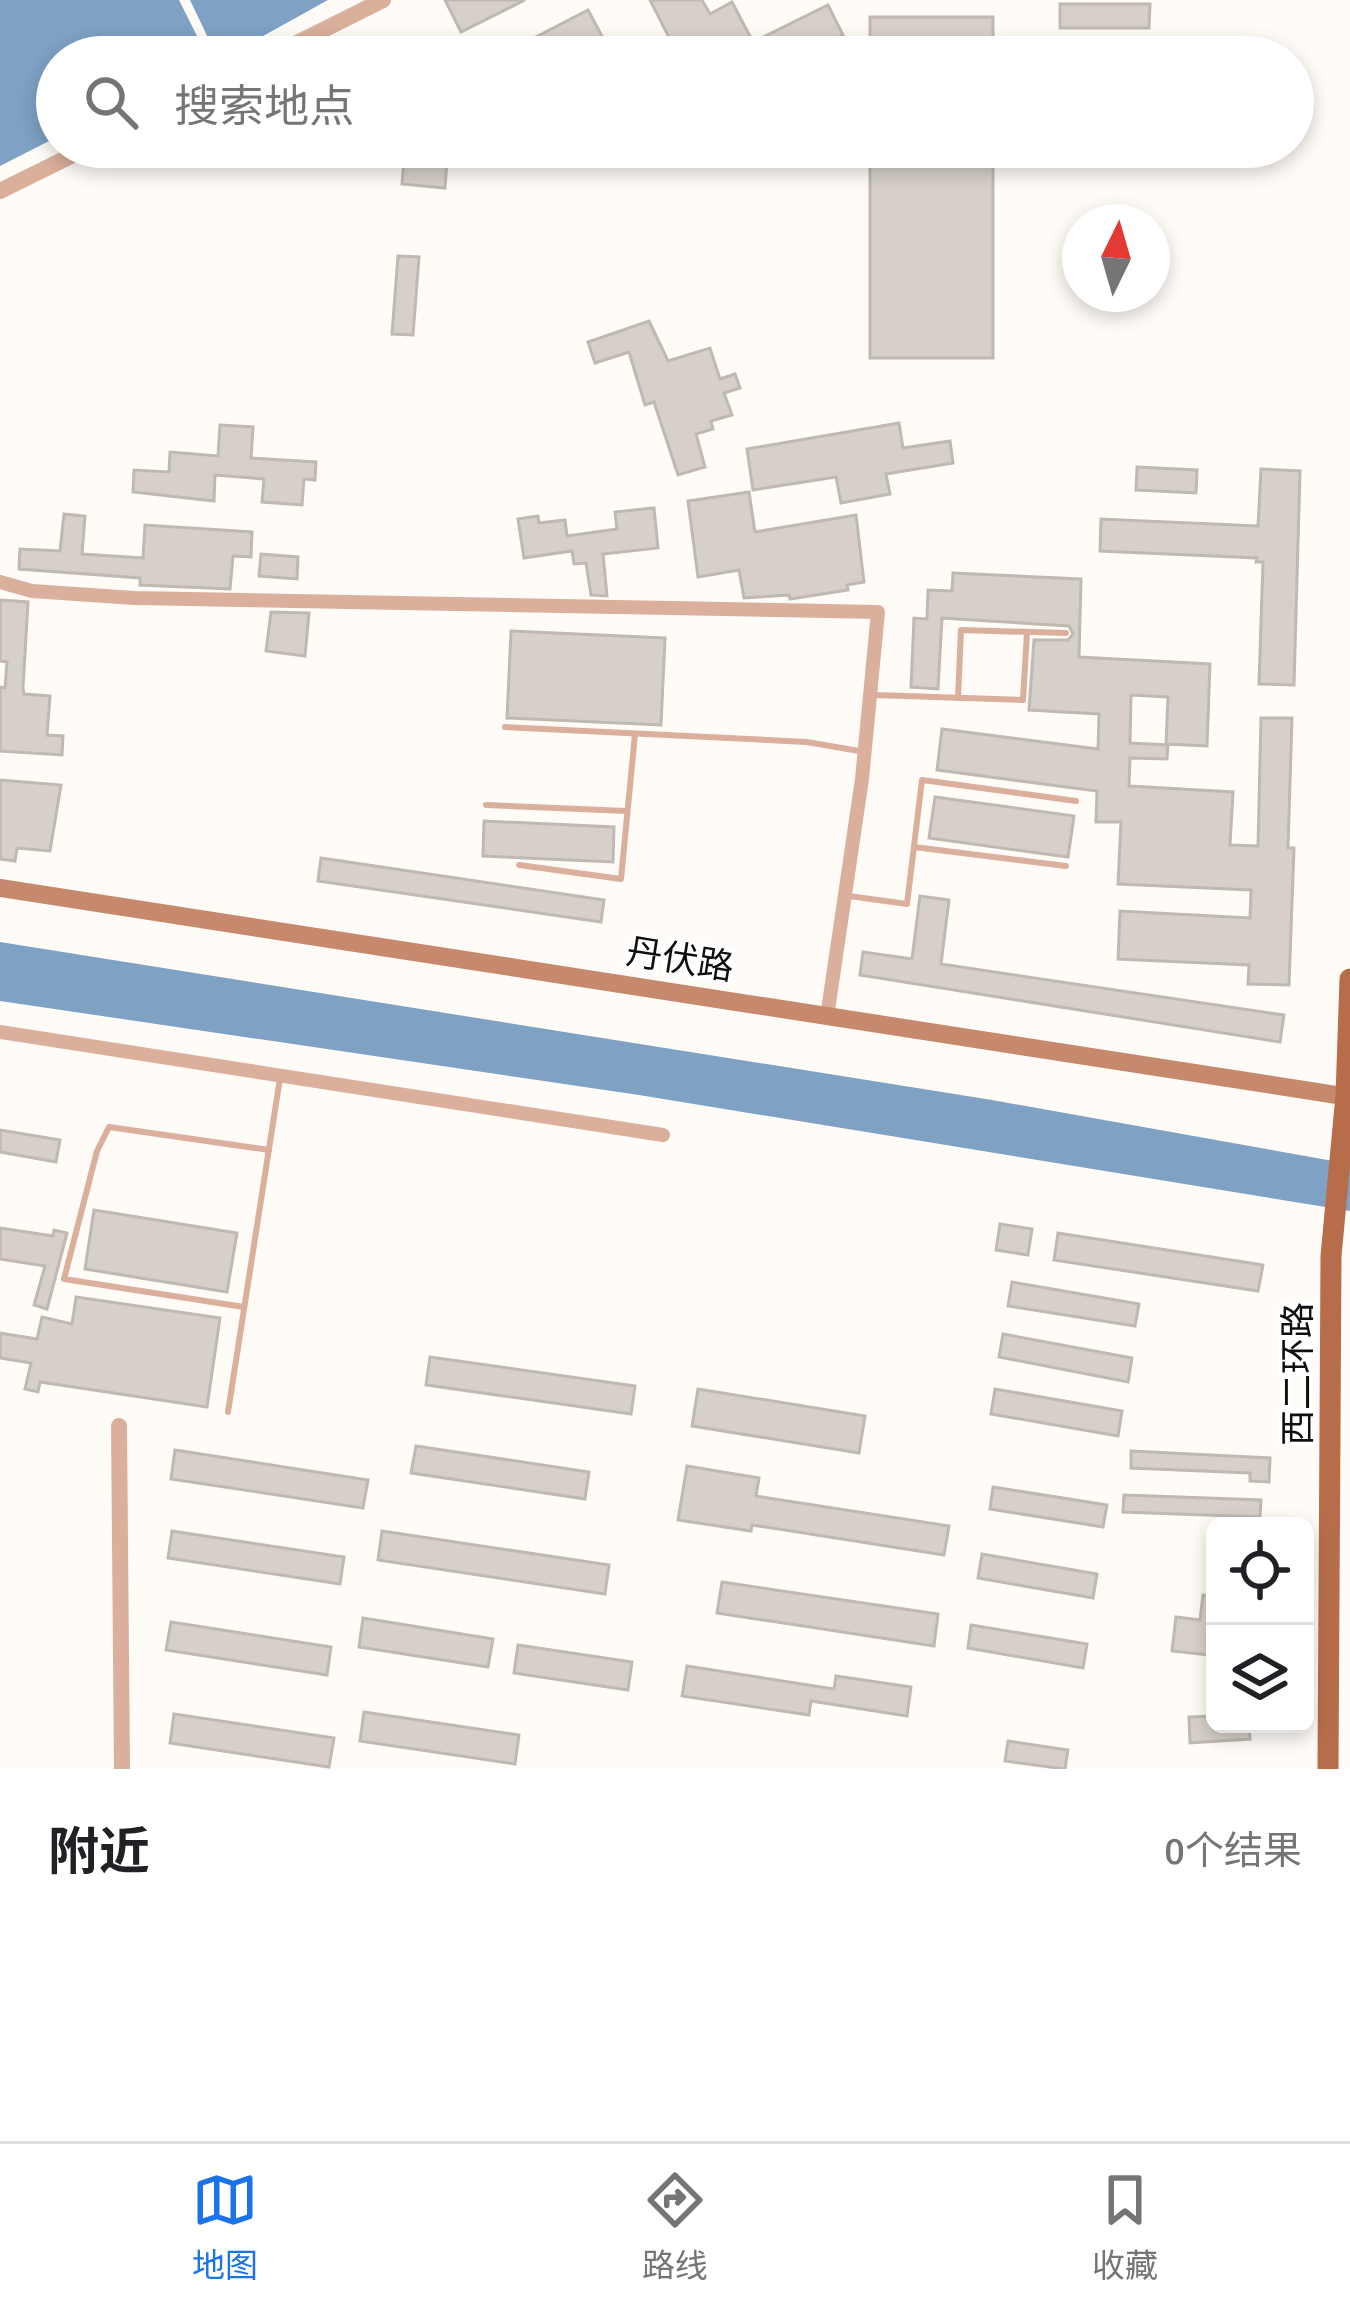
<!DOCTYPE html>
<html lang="zh">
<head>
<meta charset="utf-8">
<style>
  :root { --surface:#fff; --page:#f2f2f2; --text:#202124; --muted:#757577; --line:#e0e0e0; --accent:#1a73e8 }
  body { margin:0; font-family:Signika,"Noto Sans SC",sans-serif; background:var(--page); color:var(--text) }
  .controls { position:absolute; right:36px; bottom:36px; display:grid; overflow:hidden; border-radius:18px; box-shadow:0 6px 18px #0003 }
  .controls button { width:108px; height:108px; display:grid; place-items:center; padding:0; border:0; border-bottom:3px solid var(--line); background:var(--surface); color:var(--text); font:60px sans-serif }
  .compass { position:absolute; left:1062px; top:204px; width:108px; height:108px; border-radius:50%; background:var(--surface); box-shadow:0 6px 18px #0003; rotate:5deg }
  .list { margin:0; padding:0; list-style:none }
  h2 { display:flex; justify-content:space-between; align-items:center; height:156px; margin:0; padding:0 48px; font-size:51px }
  h2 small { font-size:39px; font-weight:400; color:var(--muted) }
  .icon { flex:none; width:66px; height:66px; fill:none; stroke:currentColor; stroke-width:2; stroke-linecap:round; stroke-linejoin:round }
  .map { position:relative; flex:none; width:1350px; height:1769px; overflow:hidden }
  .search { position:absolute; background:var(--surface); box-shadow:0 6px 18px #0003; left:36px; right:36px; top:36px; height:132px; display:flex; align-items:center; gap:30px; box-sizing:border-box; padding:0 42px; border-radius:66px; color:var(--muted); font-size:45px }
  .sheet { height:372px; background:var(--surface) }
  nav { display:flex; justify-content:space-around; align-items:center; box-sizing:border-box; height:168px; border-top:3px solid var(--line); background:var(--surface); font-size:33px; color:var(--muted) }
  nav a { display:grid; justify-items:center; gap:6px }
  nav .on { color:var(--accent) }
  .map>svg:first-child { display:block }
</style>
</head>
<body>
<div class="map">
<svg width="1350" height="1769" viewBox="0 0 1350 1769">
  <rect width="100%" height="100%" fill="#fffbf7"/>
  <!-- water -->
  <g fill="#7ea1c4">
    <path d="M0 0H179L206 54 204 57H57V137L0 166Z"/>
    <path d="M190 0H328L247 45 225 50 210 42Z"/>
    <path d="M0 942 992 1100 1350 1164V1211L639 1095 0 1001Z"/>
  </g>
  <!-- building -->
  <g fill="#d7d0ca" stroke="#bfb9b2" stroke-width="3">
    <path d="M445 0H525L461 32Z"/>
    <path d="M650 0H702L710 14 732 2 753 42 828 5 843 35 797 57H679Z"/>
    <path d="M1060 4H1150L1149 28H1060Z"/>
    <path d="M588 10 613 57H497Z"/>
    <rect x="870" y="17" width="123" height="40"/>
    <path d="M405 147H448L445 188 402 184Z"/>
    <rect x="870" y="147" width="123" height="211"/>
    <path d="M398 256 419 257 413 335 392 334Z"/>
    <path d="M649 321 668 361 710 348 720 379 735 374 740 388 724 393 732 415 711 421 713 429 696 434 705 467 678 475 654 402 645 405 629 352 595 363 588 342Z"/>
    <path d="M899 423 903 448 950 441 953 463 886 474 890 494 841 503 836 477 753 490 747 449Z"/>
    <path d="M220 425 253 427 251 458 316 462 315 480 304 479 302 505 262 502 264 479 215 475 214 501 133 492 134 470 169 472 170 452 218 456Z"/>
    <path d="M1137 467 1197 470 1196 493 1136 490Z"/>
    <path d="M1261 469 1300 471 1294 685 1259 684 1263 562H1256L1257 558 1100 551 1101 519 1258 526Z"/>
    <path d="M749 492 755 532 856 515 864 582 847 585 848 590 790 599 789 595 744 598 739 570 698 577 688 501Z"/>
    <path d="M654 508 658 548 603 554 607 596 591 595 586 563 574 564 572 551 524 558 518 519 538 516 539 523 565 520 567 536 617 529 615 512Z"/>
    <path d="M64 514 85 516 82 554 143 558 145 525 252 532 251 557 233 556 230 589 140 585V578L19 569 20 549 60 551Z"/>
    <path d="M261 554 298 557 297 579 259 576Z"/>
    <path d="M953 573 1081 579 1079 657 1210 664 1207 746 1166 744 1168 697 1131 695 1130 743 1168 745 1167 759 1130 758 1129 786 1233 792 1230 845 1258 846 1261 718H1292L1288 848H1294L1289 985 1248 984 1249 965 1118 959 1120 911 1250 918 1251 890 1118 884 1121 822H1096L1097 791 937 770 942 729 1098 749 1099 714 1029 710 1034 640H1068L1073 634 1069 626 942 618 938 689 911 687 914 618 927 619 928 590 952 591Z"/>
    <path d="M0 600 28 602 23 688 24 694 50 696 47 735 63 736 62 755 0 751V687L5 688 7 662 0 661Z"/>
    <path d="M271 612 309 613 305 656 266 651Z"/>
    <path d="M511 631 665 638 661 725 507 718Z"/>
    <path d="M0 780 61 785 50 851 17 848 15 861 0 859Z"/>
    <path d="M935 797 1074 816 1068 857 929 838Z"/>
    <path d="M484 821 614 827 613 862 483 856Z"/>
    <path d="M321 858 604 900 601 922 318 881Z"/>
    <path d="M920 896 949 900 941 964 1284 1015 1280 1042 860 975 863 952 912 959Z"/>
    <path d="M0 1130 60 1140 56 1162 0 1152Z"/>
    <path d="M94 1210 237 1233 227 1292 85 1269Z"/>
    <path d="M1000 1224 1032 1229 1028 1255 996 1250Z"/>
    <path d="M0 1228 53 1236 54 1230 67 1233 47 1309 34 1305 45 1266 0 1259Z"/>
    <path d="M1058 1233 1263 1265 1258 1291 1054 1260Z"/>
    <path d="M1012 1282 1139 1304 1135 1326 1008 1306Z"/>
    <path d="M76 1297 220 1318 207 1407 40 1382 38 1392 25 1389 31 1363 0 1358V1333L37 1339 42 1317 72 1324Z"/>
    <path d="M1003 1334 1132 1358 1128 1382 999 1357Z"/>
    <path d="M430 1357 635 1386 631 1414 426 1385Z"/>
    <path d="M698 1389 865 1416 859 1453 692 1426Z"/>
    <path d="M995 1389 1122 1411 1118 1436 991 1414Z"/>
    <path d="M416 1446 589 1472 585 1499 411 1473Z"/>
    <path d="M175 1450 368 1480 363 1508 171 1479Z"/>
    <path d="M1131 1451 1270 1458 1269 1482 1250 1481V1473L1131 1468Z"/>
    <path d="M687 1466 759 1478 756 1496 949 1526 944 1555 752 1525 751 1531 678 1520Z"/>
    <path d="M993 1487 1107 1505 1103 1527 990 1509Z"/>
    <path d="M1124 1495 1261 1500 1260 1517 1123 1512Z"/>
    <path d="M172 1531 344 1557 340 1584 168 1558Z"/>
    <path d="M382 1531 609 1565 605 1594 378 1560Z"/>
    <path d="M982 1554 1097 1574 1093 1598 978 1578Z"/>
    <path d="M722 1582 938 1614 934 1646 717 1613Z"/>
    <path d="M1203 1595 1215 1597 1210 1655 1172 1651 1176 1617 1200 1620Z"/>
    <path d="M363 1618 493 1639 488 1667 359 1647Z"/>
    <path d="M171 1622 331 1647 327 1675 166 1650Z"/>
    <path d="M971 1625 1087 1644 1083 1668 968 1648Z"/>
    <path d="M518 1645 632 1662 628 1690 514 1673Z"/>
    <path d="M687 1666 834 1689 836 1676 911 1687 907 1716 811 1701 809 1715 682 1696Z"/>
    <path d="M364 1712 519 1735 515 1764 360 1741Z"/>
    <path d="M174 1714 334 1738 329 1767 170 1743Z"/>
    <path d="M1215 1716V1724H1249L1250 1739 1190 1743 1189 1717Z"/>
    <path d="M1008 1741 1068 1750 1065 1769 1005 1761Z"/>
  </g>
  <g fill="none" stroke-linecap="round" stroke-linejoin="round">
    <!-- service -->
    <g stroke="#daaf9c" stroke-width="6">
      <path d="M874 695 1023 700 1027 632"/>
      <path d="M958 698 961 630 1066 633"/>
      <path d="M505 727 807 742 865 752"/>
      <path d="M486 805 626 811"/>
      <path d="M914 847 1066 866"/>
      <path d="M519 865 621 879 635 734"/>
      <path d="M849 896 907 904 922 780 1076 801"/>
      <path d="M244 1307 64 1279 97 1151 109 1127 269 1150"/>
      <path d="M228 1412 280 1078"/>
    </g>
    <!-- minor -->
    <g stroke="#daaf9c" stroke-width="14">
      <path d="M0 582 32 591 134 598 878 612 862 779 827 1017"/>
      <path d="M0 1032 663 1135"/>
    </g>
    <!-- tertiary -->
    <g stroke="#daaf9c" stroke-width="16">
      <path d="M269 57 383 0"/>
      <path d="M0 191 89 147"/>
      <path d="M119 1426 122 1769"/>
    </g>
    <!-- secondary -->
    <path stroke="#c6896d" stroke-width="18" d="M0 888 1350 1097"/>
    <!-- primary -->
    <path stroke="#b76d4a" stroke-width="21" d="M1328 1769 1331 1256 1346 1096 1350 979"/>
  </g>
  <g text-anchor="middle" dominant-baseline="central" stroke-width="9" stroke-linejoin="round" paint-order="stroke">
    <!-- street labels -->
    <g font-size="36" fill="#110f0d" stroke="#fff">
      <text transform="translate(680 960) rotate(9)">丹伏路</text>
      <text transform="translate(1298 1374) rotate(-90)">西二环路</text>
    </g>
  </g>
</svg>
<div class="controls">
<button><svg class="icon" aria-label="locate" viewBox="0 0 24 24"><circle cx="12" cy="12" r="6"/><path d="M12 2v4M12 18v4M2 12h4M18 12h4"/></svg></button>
<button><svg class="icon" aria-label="layers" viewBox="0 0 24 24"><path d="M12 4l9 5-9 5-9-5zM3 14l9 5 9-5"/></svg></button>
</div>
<svg class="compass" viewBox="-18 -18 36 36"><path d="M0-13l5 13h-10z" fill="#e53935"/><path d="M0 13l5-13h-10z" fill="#757577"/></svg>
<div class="search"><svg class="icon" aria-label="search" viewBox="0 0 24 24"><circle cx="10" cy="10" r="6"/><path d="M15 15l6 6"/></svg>搜索地点</div>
</div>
<section class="sheet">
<h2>附近<small>0个结果</small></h2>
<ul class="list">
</ul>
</section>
<nav>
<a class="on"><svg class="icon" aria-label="map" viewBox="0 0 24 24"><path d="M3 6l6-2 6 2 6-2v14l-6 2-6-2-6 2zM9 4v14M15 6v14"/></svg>地图</a>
<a><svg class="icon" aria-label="directions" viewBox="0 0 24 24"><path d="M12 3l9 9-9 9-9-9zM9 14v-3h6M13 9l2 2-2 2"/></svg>路线</a>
<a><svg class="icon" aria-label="saved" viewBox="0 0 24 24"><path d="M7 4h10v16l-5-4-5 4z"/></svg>收藏</a>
</nav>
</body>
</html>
